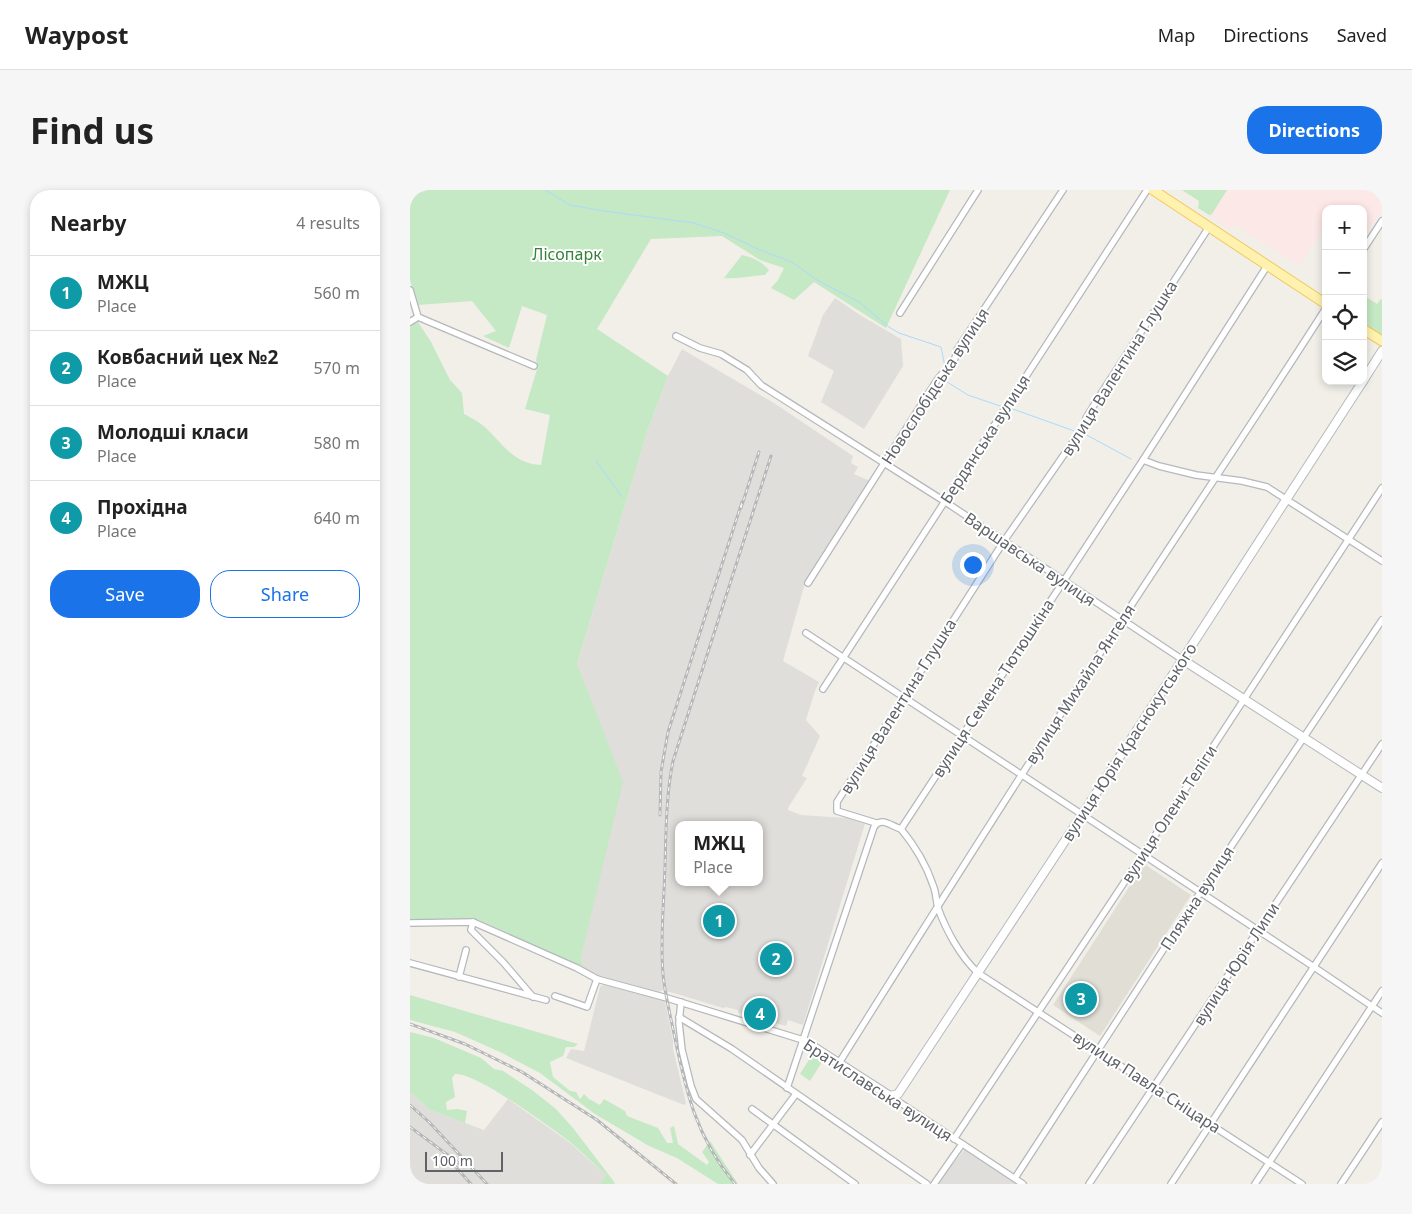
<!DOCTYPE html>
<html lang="en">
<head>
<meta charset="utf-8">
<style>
  :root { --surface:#fff; --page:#f6f6f6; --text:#222; --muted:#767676; --line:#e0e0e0; --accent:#1a73e8 }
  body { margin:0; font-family:"Noto Sans",sans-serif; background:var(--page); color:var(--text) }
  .controls { position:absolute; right:15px; top:15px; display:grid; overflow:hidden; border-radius:10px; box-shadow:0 2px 8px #0003 }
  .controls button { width:45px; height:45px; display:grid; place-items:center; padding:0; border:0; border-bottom:1px solid var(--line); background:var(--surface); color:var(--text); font:25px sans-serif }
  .scale { position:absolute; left:15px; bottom:12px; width:78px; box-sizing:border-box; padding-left:5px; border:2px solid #5f6368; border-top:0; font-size:14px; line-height:18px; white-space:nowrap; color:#5f6368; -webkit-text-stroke:4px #fff; paint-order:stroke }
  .you { position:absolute; left:562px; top:374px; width:18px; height:18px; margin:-12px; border:4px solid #fff; border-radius:50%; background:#1a73e8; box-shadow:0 0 0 8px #1a73e833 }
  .badge { display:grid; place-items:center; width:32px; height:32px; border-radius:50%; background:var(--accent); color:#fff; font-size:16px; font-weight:700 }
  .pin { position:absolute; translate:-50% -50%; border:2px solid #fff; box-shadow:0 1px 5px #0006 }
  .popup { position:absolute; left:265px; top:631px; width:88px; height:65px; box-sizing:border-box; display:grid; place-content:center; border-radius:10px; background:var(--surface); filter:drop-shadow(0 1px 4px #0005); font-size:16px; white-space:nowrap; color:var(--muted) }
  .popup b { font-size:19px; color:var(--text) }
  .popup::after { content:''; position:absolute; left:50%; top:100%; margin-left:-10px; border:10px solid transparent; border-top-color:var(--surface) }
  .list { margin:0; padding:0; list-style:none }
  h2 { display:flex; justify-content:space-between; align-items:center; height:65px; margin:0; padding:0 20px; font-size:21px }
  h2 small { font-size:16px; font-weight:400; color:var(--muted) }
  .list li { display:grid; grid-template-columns:32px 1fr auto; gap:15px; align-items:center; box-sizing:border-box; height:75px; padding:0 20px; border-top:1px solid var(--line) }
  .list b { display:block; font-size:19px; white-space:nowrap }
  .list p { margin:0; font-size:16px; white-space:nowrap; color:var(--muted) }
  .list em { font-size:16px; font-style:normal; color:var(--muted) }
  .actions { display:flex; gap:10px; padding:15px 20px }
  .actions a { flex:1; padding:11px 0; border:1px solid var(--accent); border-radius:20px; text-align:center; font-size:18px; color:var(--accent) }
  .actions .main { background:var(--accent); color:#fff }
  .icon { flex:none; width:28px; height:28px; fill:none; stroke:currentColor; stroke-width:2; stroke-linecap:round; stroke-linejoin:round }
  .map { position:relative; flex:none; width:972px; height:994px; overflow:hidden; border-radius:20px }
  header { display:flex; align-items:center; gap:30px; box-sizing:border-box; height:70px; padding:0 25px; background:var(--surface); border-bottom:1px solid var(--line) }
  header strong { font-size:24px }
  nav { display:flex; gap:28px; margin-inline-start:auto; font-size:18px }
  .intro { display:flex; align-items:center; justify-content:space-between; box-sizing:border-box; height:120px; padding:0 30px }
  h1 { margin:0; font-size:35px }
  .button { padding:12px 22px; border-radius:20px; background:var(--accent); color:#fff; font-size:18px; font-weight:700 }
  main { display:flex; gap:30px; padding:0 30px }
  aside { flex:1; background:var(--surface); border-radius:20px; box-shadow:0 2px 8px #0003 }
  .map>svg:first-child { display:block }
</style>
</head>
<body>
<header>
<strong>Waypost</strong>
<nav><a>Map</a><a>Directions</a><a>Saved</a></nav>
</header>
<div class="intro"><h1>Find us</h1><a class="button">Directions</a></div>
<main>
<aside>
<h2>Nearby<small>4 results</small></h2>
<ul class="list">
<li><span class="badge" style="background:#0f9aa8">1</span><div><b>МЖЦ</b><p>Place</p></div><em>560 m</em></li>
<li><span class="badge" style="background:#0f9aa8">2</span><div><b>Ковбасний цех №2</b><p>Place</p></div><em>570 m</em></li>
<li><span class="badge" style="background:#0f9aa8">3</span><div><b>Молодші класи</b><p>Place</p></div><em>580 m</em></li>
<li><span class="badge" style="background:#0f9aa8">4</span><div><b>Прохідна</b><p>Place</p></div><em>640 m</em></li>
</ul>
<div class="actions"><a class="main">Save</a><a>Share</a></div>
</aside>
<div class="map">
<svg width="972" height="994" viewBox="0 0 972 994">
  <rect width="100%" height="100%" fill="#f1efe8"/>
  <!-- industrial -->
  <g fill="#e0deda" fill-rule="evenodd">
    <path d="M425 108 450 125 491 149 493 176 454 239 411 212 424 181 398 166 413 125Z"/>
    <path d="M272 159 364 213 443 266 441 273 448 277 444 284 460 291 395 393 373 471 409 492 405 501 396 530 410 546 392 586 397 588 378 618V620L391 625 436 628 455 634 393 835 378 830 376 836 328 822V820L316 817 313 818 267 804 252 800 249 802 188 785 173 778 171 767 167 474 238 239 258 186ZM269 635H349V692H269Z"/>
    <path d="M193 795 255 811 263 851V859L276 913 274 915 156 868 161 859 174 861 190 797Z"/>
    <path d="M0 902 20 920 74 940 98 909 159 952 196 985 190 994H0Z"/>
    <path d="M554 960 557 961 606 994H527Z"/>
  </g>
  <!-- education -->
  <path fill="#e1ded6" d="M734 674 781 705 690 846 643 815Z"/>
  <!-- medical -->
  <path fill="#fce8e6" d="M807 0H972V20L953 48V19H916V36L889 76 825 35 820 40 793 21Z"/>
  <!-- green -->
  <g fill="#c5e8c5">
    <path d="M0 0H540L476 138 404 92 384 110 361 98 368 90 374 78 350 70 312 46 241 49 187 139 258 186 238 239 167 474 213 592 171 767 173 778 69 730H0V136L8 132 21 152 40 190 52 203 54 224C62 228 71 233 77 239 93 255 105 274 131 275L140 225 115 219 128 176 126 170 137 125 112 116 99 158 73 146 86 141 62 111 8 115 0 90Z"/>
    <path d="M772 0H817L802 24 799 25 788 18 789 11Z"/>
    <path d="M332 65C344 68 351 71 359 80L355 85C341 86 328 89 314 88Z"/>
    <path d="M953 105 967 114 971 109 972 110V146L953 134Z"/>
    <path d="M0 805 168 854 164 857H156L153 866 140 872 143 887 160 901 166 902 170 909 174 904 179 909 190 915 194 909 215 921 217 926 248 938 257 953H263L260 938 264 936 268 954 297 975 299 972 292 962 300 951 328 994H308L267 968 239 956 185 924 130 883 90 862 45 842 0 830Z"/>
    <path d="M0 842 24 848 71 868 84 879 93 881 122 900 146 919 163 938 205 993 204 994H190L196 985C184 974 172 962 159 951 140 937 66 882 45 884L42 888 45 907 36 912 37 920 48 919 57 921 55 933 20 920 0 902Z"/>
    <path d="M402 865 412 872 400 891 390 884Z"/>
  </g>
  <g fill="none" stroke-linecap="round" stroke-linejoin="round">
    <!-- stream -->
    <g stroke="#aadaff" stroke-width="1">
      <path d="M135 0 160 15 194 21 284 33 314 43 350 60 382 72 407 90 449 112 479 137 489 143 531 157 535 177"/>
      <path d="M536 183 537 192 558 205 593 217"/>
      <path d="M600 218 667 242"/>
      <path d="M673 243 721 269"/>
      <path d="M186 271 212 307"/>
    </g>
    <defs>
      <g id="street">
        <path d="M953 60 972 31"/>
        <path d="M0 100 8 127"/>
        <path d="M490 123 568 0"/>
        <path d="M8 127 124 176"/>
        <path d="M0 132 8 127"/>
        <path d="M266 146 290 158 311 164 337 180 351 195 534 311 773 470"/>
        <path d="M733 270 749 276 786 285 832 291 857 297 972 371"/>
        <path d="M398 393 522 198C525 193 528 188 532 184 541 174 544 176 547 160L653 0"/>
        <path d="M396 443 904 777 972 823"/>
        <path d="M413 499 737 0"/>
        <path d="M466 633 427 621V612L594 351 669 243 674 239 676 228 687 210 799 37"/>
        <path d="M491 639 733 270 857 76"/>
        <path d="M491 639C505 656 516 674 523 695 526 702 526 710 528 718 536 740 550 766 568 783L892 994"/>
        <path d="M63 732 61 740 93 772 123 807"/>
        <path d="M0 733 63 732 167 778 187 789 257 808 393 850"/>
        <path d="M0 773 136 810"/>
        <path d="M49 787 56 760"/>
        <path d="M145 806 177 817 187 789"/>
        <path d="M271 812 269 833 272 860 281 896 286 909 332 950 349 978 363 994"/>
        <path d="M269 827 322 859 517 994"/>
        <path d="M429 873C522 725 615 578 711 431 779 327 849 223 916 118"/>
        <path d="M377 898 464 637C471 626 481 636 491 639"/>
        <path d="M480 906 613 994"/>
        <path d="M342 919 445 994"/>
        <path d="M544 949 733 664 972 298"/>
        <path d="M340 965 386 904"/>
        <path d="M605 988 790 703 972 430"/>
        <path d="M524 994 552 954"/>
        <path d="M679 994 972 554"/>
        <path d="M761 994 972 673"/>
        <path d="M845 994 972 801"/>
        <path d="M931 994 972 932"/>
      </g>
      <g id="secondary">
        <path d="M953 191 972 161"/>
        <path d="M773 470 972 598"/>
        <path d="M393 850 480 906 488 904 672 625 953 191"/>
      </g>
      <g id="primary">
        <path d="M743 0 916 114"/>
        <path d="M953 139 972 151"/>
      </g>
    </defs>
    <!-- street casing -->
    <use href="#street" stroke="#b5b8bc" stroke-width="8"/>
    <!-- secondary casing -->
    <use href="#secondary" stroke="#b6babf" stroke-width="10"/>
    <!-- primary casing -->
    <use href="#primary" stroke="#f2c960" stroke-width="11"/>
    <!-- street -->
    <use href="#street" stroke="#fff" stroke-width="5.5"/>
    <!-- secondary -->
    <use href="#secondary" stroke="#fff" stroke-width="8"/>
    <!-- primary -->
    <use href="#primary" stroke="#fff2af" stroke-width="9"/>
    <defs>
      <g id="rail">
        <path d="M331 318 349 262"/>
        <path d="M250 625 251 582 258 542 332 312"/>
        <path d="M0 834 55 854 112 882 187 930 266 994"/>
        <path d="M0 915 19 932 77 994"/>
        <path d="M0 937 54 977"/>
        <path d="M44 975 61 994"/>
        <path d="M325 994C286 947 276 902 264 844 260 824 255 804 253 784 250 749 254 713 255 677 256 642 256 606 263 571L361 266"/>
      </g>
    </defs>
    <!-- rail casing -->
    <use href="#rail" stroke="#b6b7b8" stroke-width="3"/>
    <!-- rail -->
    <use href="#rail" stroke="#fff" stroke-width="1" stroke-dasharray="4" stroke-linecap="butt"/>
  </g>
  <g text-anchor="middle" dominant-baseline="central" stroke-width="4" stroke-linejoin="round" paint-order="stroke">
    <!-- park labels -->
    <g font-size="16" fill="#348238" stroke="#fff">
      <text x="157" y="64">Лісопарк</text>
    </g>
    <!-- street labels -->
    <g font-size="16" fill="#5f6368" stroke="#fff">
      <text transform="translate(709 178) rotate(-58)">вулиця Валентина Глушка</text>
      <text transform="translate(525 196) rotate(-57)">Новослобідська вулиця</text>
      <text transform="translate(575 249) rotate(-57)">Бердянська вулиця</text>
      <text transform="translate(620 369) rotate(34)">Варшавська вулиця</text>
      <text transform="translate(670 494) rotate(-57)">вулиця Михайла Янгеля</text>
      <text transform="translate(583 498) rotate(-57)">вулиця Семена Тютюшкіна</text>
      <text transform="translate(488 516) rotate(-58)">вулиця Валентина Глушка</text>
      <text transform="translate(719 552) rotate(-57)">вулиця Юрія Краснокутського</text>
      <text transform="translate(759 624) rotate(-57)">вулиця Олени Теліги</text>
      <text transform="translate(787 708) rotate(-57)">Пляжна вулиця</text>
      <text transform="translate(826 774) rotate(-57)">вулиця Юрія Липи</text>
      <text transform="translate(737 892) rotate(33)">вулиця Павла Сніцара</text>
      <text transform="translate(468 900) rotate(33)">Братиславська вулиця</text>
    </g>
  </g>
</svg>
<div class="controls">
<button>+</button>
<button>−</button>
<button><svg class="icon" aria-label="locate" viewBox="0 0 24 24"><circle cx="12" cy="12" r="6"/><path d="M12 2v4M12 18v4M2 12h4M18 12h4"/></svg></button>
<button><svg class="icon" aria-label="layers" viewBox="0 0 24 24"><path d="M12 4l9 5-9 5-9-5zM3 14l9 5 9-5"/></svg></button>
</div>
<div class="scale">100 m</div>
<div class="you"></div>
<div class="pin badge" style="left:309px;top:731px;background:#0f9aa8">1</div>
<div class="popup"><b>МЖЦ</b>Place</div>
<div class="pin badge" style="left:366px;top:769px;background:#0f9aa8">2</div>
<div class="pin badge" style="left:671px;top:809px;background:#0f9aa8">3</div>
<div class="pin badge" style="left:350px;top:824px;background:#0f9aa8">4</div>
</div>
</main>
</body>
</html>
